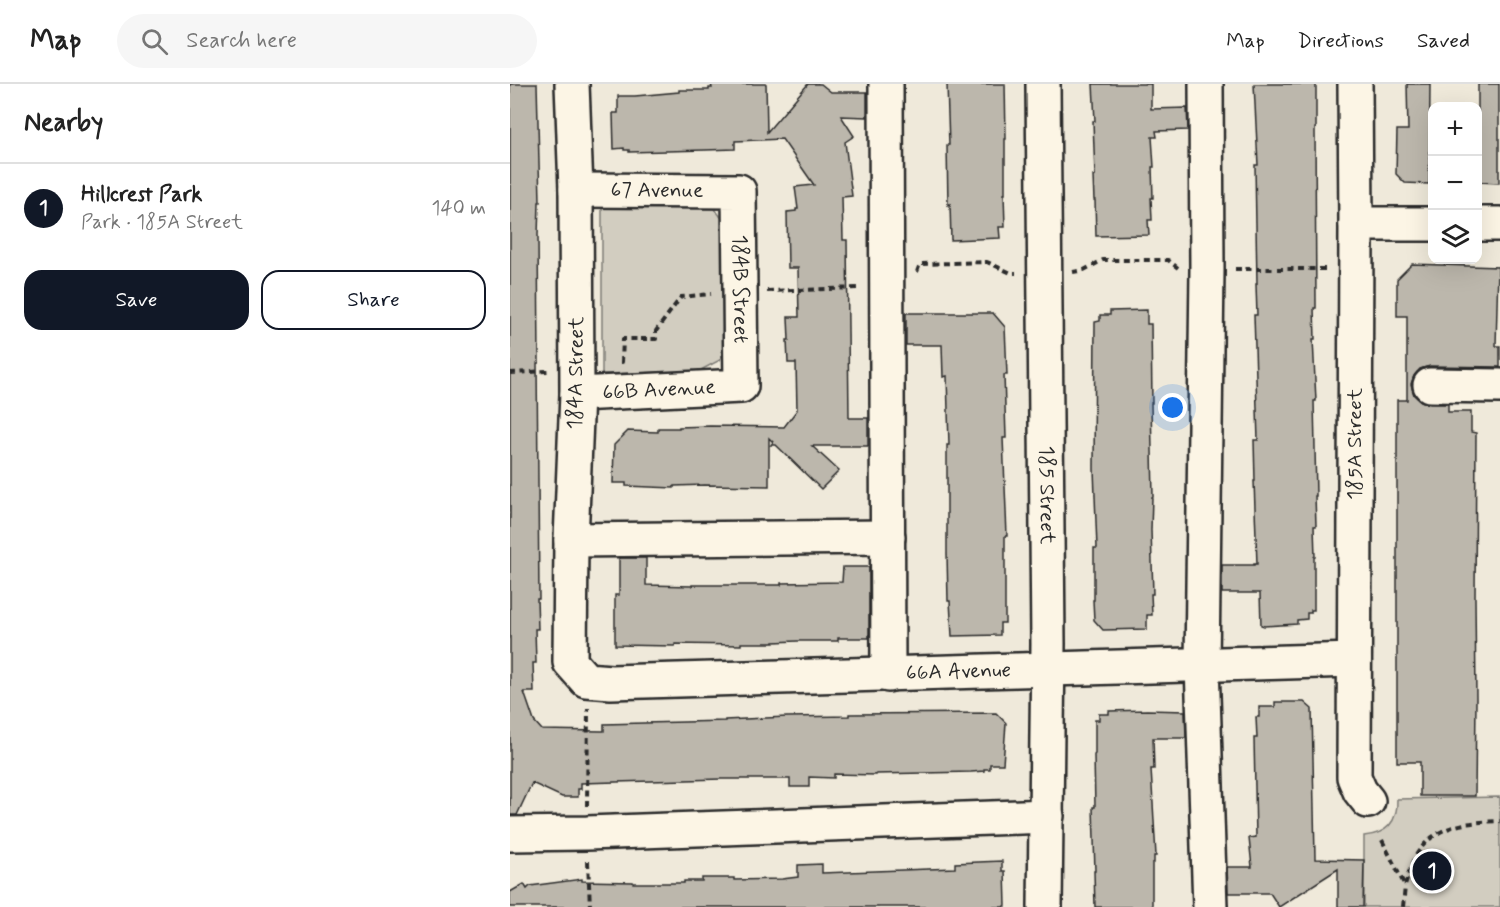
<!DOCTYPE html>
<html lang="en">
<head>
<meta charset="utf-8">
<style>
  :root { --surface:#fff; --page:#f6f6f6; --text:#222; --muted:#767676; --line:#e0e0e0; --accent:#111827 }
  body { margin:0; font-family:Mynerve,sans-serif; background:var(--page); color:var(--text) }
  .controls { position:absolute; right:18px; top:18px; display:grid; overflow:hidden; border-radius:12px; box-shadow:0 6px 24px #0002 }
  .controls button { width:54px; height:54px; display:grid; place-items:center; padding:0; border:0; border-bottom:2px solid var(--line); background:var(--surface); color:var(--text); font:30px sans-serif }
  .you { position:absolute; left:663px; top:324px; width:21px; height:21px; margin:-15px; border:4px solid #fff; border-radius:50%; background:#1a73e8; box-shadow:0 0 0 9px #1a73e833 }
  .badge { display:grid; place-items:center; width:39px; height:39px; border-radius:50%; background:var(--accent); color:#fff; font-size:20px; font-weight:700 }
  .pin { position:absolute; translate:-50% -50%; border:3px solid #fff; box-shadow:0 2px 6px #0006 }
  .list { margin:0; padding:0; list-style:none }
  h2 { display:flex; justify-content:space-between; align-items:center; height:78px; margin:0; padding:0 24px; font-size:26px }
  h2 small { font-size:20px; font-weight:400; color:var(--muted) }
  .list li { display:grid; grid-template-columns:39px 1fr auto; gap:18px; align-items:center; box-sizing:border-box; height:90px; padding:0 24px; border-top:2px solid var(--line) }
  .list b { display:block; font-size:22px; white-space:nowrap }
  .list p { margin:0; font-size:20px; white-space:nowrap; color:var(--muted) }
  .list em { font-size:20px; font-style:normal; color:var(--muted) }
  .actions { display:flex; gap:12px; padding:18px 24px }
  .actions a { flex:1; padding:14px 0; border:2px solid var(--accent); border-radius:18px; text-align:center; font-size:21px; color:var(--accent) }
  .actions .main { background:var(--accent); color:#fff }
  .icon { flex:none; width:33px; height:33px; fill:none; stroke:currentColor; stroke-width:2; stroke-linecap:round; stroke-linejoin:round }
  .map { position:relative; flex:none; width:990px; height:823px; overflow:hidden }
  header { display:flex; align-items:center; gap:36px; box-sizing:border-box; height:84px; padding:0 30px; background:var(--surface); border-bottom:2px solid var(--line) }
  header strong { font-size:28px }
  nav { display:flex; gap:33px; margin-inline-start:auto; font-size:21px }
  .search { width:420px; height:54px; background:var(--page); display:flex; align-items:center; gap:15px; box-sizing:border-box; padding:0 21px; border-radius:33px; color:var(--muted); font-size:22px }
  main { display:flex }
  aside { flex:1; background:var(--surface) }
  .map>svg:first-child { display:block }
</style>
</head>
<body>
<header>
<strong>Map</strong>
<div class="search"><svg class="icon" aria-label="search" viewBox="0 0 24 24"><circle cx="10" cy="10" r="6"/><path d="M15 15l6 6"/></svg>Search here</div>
<nav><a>Map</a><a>Directions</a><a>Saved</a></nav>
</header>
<main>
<aside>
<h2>Nearby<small></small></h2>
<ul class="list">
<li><span class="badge">1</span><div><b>Hillcrest Park</b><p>Park · 185A Street</p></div><em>140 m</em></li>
</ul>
<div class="actions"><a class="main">Save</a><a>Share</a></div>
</aside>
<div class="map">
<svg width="990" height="823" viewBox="0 0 990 823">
  <rect width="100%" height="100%" fill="#efe9da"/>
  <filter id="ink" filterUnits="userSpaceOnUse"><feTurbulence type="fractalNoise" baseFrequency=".0167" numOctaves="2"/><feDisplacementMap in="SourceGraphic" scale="12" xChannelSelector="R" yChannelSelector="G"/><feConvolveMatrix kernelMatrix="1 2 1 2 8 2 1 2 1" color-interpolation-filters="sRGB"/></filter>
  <g filter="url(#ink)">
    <!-- green -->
    <g fill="#d2cdc0" stroke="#7e7c76" stroke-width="1.5">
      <path d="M192 121 205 125 215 139 217 258 210 276 189 287 92 290V123Z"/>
      <path d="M990 713V823H854V752C876 750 888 738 887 715Z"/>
    </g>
    <!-- building -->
    <g fill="#bcb7ac" stroke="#2b2b2b" stroke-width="1.5">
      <path d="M0 0H27L30 118H29L28 151 29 279H27L29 515H27L28 545H25L26 579H23L24 608H14L24 637 32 646 91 647H94V640L215 637V636L277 633 339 632V630L486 629 496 639 493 680H480V685H474V687L461 688 366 690V691L324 690V694L299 693V703H280V695H211L71 699V705H68V713H52L22 699 7 731H0Z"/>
      <path d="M201 0H256L257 48 298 0H311L321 8H357V33L331 32 344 52 335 58 342 112 332 113 333 156H337L339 334H358V362H302L329 387 311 405 266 361H261L263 358 259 354V402L195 401 164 402V404L116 402V399H103L104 361 118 347 148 348V344H169V343L200 342 274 343 287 326 286 279H278L277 256H279L278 233H289L288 184H278L277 128 286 127V125H288L285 103 304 101 272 55 225 57V65L195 66 119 68V66H114V64L104 65 103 29H108V12H125L169 8V6H199V4H202Z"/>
      <path d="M437 0H495L496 55H495V110H494L495 143H489L490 154 441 156 440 120 438 121 437 61H439Z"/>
      <path d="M583 0H641V25L677 24 678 46 646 47 647 53H642L644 83H642L643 114H641L642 136H638L639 151 586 152 585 116H584L583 92H585L583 37H585Z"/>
      <path d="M744 0H806V44H805L806 224H804L805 255H803L806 317H804L806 412H805L806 442H804L805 473H804V526H801V529H797V535L787 536V540L754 542 751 541 750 509H712V481H744V480H747L744 397H745L744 356H748L744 231H747L746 200H747L745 81H748Z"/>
      <path d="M897 0H920L919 100 895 99 886 90 887 46H898Z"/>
      <path d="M968 0H989V99L968 98Z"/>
      <path d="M902 180 988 183 986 262H990V283L920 282 910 285 904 292 901 300 904 311 911 317 920 320H938V328H961V348L966 349 965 514 966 615 965 712H910V678H887V316H897V232H887V195Z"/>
      <path d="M637 226V240H641L642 319H641L643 413H642L641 446 643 510H641L642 531H637V545L593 546 584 536 583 516H584V464H587L584 385 585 238 590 237V231H600V227Z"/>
      <path d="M396 229H483L495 243 497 291H494L496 354H493L497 452H495V539H490V551L442 552 440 517H438L437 469V361H439L437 292 433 293 432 261H396Z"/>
      <path d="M109 474H136V501L182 502V501H271V499L332 498 333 483H359V554H328V557H287L264 558V559H231V561L165 560V562L105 561V511H109Z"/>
      <path d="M765 618H794L802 625 805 775 854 776 853 823H828V785L769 823 760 809H718L717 783H742L739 754 746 753 744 654H747L746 633H749V623H765Z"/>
      <path d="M637 626 675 627 676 654H643L644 685H641L646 772H644V779H642V823H585L584 787H585L583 723H585L584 671 585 670V636H589V630H599V627Z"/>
      <path d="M492 777V787H495L496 822H494V823H0V808L14 800 17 805 20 802 72 795V797L123 798V799H174V797H192V794H224V796L272 795 288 793V781L312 780V789L445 784V779Z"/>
    </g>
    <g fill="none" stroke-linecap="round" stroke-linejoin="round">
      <defs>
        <g id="minor">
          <path id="s1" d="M62 0 66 106 67 310 61 456 60 578 76 596 101 598 844 576"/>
          <path d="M376 0 378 591"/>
          <path id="s2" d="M533 0 538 560 535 823"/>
          <path d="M696 0 697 186 692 581 700 823"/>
          <path d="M845 0 846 140 844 693 850 707 858 717"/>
          <path id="s3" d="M66 106 229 107 231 302 67 310"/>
          <path d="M846 140H922"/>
          <path d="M968 140H990"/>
          <path d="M920 301 990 302"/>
          <path d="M61 456 378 453"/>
          <path d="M0 750 77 749 537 732"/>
        </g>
      </defs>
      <!-- minor casing -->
      <use href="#minor" stroke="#2b2b2b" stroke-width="38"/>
      <!-- path -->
      <g stroke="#2b2b2b" stroke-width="4" stroke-dasharray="6 4.5" stroke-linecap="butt">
        <path d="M725 185H816"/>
        <path d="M407 188 410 180 477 178 501 189H506"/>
        <path d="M563 188 574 186 593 176H658L668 184"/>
        <path d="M257 207 349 204"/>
        <path d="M111 278H112L113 255H146V247L171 213 201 210"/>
        <path d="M0 289 38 287"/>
        <path d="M77 722 78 624"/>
        <path d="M872 756 895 802C898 793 900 783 904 775 922 741 955 738 990 737"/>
        <path d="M78 777 80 823"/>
        <path d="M893 823 895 802"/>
      </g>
      <!-- minor -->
      <use href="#minor" stroke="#fcf5e5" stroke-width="33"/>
    </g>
  </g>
  <g text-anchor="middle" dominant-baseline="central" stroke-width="4.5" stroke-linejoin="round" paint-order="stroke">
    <!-- street labels -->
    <g font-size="21" fill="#2b2b2b" stroke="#fcf5e5">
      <text stroke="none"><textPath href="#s3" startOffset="81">67 Avenue</textPath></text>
      <text stroke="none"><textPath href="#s3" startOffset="261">184B Street</textPath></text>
      <text transform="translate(66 289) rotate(-89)">184A Street</text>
      <text transform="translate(149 306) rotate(-3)">66B Avenue</text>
      <text transform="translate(845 360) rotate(-90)">185A Street</text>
      <text stroke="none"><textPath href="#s2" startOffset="411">185 Street</textPath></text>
      <text stroke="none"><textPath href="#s1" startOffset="975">66A Avenue</textPath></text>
    </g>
  </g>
</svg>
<div class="controls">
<button>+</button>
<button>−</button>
<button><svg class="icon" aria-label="layers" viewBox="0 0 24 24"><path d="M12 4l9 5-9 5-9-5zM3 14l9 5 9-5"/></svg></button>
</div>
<div class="you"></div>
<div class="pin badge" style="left:922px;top:787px">1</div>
</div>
</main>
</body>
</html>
